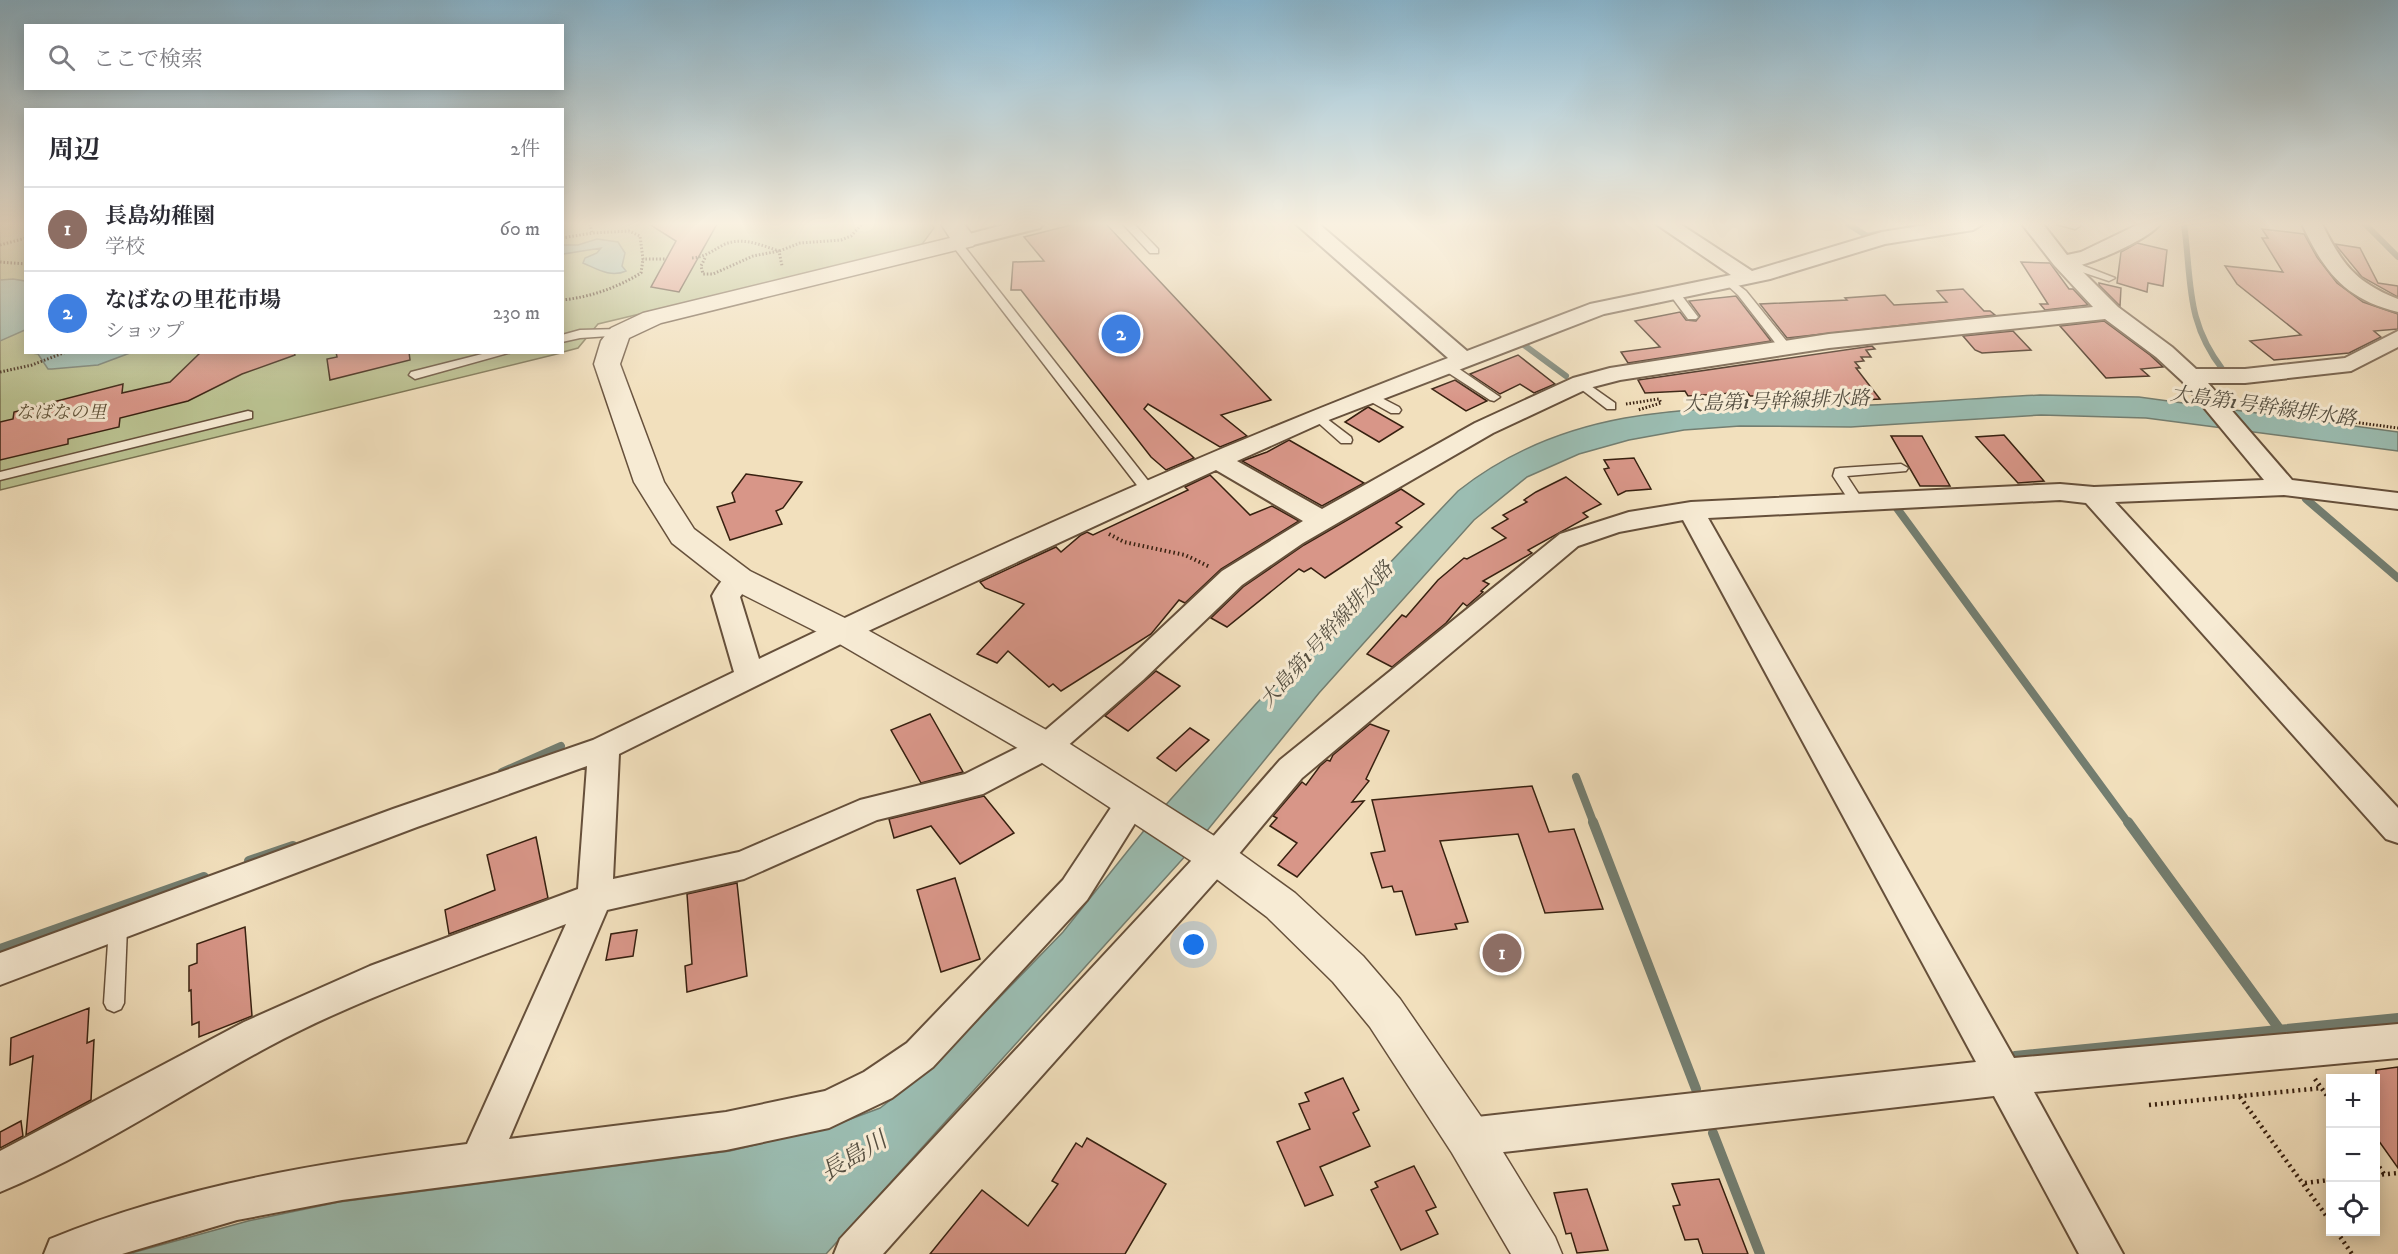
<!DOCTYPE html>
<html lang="ja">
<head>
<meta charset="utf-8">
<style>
  :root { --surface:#fff; --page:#f2f2f3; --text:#2b2b33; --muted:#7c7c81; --line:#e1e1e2; --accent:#d93025 }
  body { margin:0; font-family:"IM FELL DW Pica","Noto Serif JP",serif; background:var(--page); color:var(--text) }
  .controls { position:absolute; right:18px; bottom:18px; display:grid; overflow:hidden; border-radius:0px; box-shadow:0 3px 15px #0003 }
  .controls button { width:54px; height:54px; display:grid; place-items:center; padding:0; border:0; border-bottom:2px solid var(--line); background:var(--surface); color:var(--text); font:30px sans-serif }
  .you { position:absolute; left:1194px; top:945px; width:21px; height:21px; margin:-15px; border:4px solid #fff; border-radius:50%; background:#1a73e8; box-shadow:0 0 0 9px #1a73e833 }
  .badge { display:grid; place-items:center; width:39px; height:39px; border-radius:50%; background:var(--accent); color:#fff; font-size:20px; font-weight:700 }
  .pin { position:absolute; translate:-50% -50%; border:3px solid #fff; box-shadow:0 2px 6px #0006 }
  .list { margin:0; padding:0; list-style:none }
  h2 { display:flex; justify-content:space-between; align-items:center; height:78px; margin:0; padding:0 24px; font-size:26px }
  h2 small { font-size:20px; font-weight:400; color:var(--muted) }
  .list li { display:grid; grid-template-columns:39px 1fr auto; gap:18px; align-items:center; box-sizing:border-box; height:84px; padding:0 24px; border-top:2px solid var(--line) }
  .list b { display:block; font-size:22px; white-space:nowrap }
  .list p { margin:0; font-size:20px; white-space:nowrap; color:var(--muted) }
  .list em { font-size:20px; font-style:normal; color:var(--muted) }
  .icon { flex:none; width:33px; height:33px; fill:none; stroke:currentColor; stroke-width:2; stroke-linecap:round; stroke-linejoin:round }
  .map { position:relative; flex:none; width:2398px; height:1254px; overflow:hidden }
  .search { position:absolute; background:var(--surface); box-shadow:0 3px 15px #0003; left:24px; top:24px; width:540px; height:66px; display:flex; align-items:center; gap:15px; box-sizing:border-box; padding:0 21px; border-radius:0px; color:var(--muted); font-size:22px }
  .panel { position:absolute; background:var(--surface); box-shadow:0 3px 15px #0003; left:24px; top:108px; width:540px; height:246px; border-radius:0px }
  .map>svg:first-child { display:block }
</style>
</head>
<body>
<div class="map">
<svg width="2398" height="1254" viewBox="0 0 2398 1254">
  <rect width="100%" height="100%" fill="#f2e0bd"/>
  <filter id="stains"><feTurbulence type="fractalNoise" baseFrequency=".00333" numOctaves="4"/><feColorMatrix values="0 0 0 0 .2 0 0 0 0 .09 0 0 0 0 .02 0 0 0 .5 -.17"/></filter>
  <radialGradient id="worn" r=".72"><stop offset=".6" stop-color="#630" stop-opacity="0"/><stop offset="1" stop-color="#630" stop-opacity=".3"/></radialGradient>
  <!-- green -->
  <g fill="#bac291" stroke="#787150" stroke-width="1.5">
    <path d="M0 224H25L26 352 561 353 0 490Z"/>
    <path d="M562 224H932L934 228 920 247 598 324 578 348 563 352Z"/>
  </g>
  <!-- water -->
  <g fill="#9bbdb2" stroke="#737e71" stroke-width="1.5">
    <path d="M597 239 618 242 625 253 622 266 626 271C611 278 597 269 583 263L585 258 597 253 601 248 563 254V245H578Z"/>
    <path d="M13 279 25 281V330L0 341V280Z"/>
    <path d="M32 353H130L98 365 52 369H48L38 354Z"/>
    <path d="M2040 395 2139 397 2398 432V451L2146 418 2041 415 1851 427 1740 426 1684 430 1629 440 1579 454 1527 477 1474 520 1319 693 1197 843 826 1254H128L248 1221 339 1202 730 1151 832 1126 880 1108 928 1071 1063 932 1154 818 1255 705 1458 491C1573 400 1706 408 1845 406 1910 404 1975 398 2040 395Z"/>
  </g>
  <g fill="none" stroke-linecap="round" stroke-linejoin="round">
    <!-- stream-far2 -->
    <g stroke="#737e71" stroke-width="6">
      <path d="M1848 224 1867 236 1882 233"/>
      <path d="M2184 224C2192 282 2185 321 2223 370"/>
      <path d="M2365 224 2398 257"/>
      <path d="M1524 345 1566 376"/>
    </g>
    <!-- stream-far1 -->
    <g stroke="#737e71" stroke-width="8">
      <path d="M2306 499 2398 578"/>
      <path d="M1896 507 2129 824"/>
      <path d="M502 772 561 746"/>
      <path d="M1576 777 1594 824"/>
    </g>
    <!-- stream -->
    <g stroke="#737e71" stroke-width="10">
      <path d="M1593 822 1696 1089"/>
      <path d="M2128 822 2280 1030"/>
      <path d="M249 861 293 846"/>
      <path d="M0 949 204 877"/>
      <path d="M2015 1056 2398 1018"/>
      <path d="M1713 1133 1760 1254"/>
    </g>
  </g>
  <!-- building -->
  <g fill="#d89688" stroke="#372010" stroke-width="1.5">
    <path d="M649 224H717L679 292 651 287 676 241Z"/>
    <path d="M1075 224H1106L1271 400 1221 415 1247 436 1220 447 1148 404 1144 409 1194 458 1166 470 1151 457 1021 290H1011L1013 262 1044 261 1024 237Z"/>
    <path d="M2262 229 2304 234 2317 257 2337 283 2363 302 2398 314V329L2374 331 2381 337 2349 353 2274 360 2250 341 2301 335 2237 284 2225 266 2283 272 2262 238H2268Z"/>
    <path d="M2137 243 2167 250 2163 286 2148 283 2147 292 2117 283 2121 252Z"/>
    <path d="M2335 244 2360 248 2378 283 2398 286V297L2362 277Z"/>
    <path d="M2021 262 2050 263 2069 289H2073L2088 305 2045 310 2040 304H2048Z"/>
    <path d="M2099 283 2121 288 2120 306 2099 285Z"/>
    <path d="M1963 289 1984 311H1990L1995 315 1787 338 1760 304 1847 300 1845 298 1885 295 1894 305 1947 302 1937 291Z"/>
    <path d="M1736 296 1771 341 1628 363 1621 352 1660 347 1635 321 1680 312 1686 320 1696 321 1700 316 1689 301Z"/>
    <path d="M2104 321 2150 355 2163 367 2141 369 2149 376 2106 378 2060 326Z"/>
    <path d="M2013 331 2031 350 1982 353 1975 350 1963 336Z"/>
    <path d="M1872 346 1875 349 1866 350 1871 357H1861L1864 361 1855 362 1860 368H1856L1880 399 1836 401 1832 394 1750 396 1747 392 1688 396 1685 391 1645 393 1638 380Z"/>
    <path d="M243 352H294L295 355 242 374 188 401 120 418 119 427 68 439V444L0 460V422L13 419 14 412 123 384 122 393 170 382 200 353Z"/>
    <path d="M336 352H409L410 360 330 380 327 359 337 357Z"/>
    <path d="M1518 355 1555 384 1534 393 1520 384 1500 394 1470 374Z"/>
    <path d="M1455 380 1487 401 1466 411 1432 389Z"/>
    <path d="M1368 407 1403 427 1379 442 1345 422Z"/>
    <path d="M2004 435 2044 481 2018 483 1976 437Z"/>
    <path d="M1891 436H1922L1950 486H1920Z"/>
    <path d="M1289 440 1336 467 1364 483 1322 506 1242 461 1267 452Z"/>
    <path d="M1634 458 1651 489 1626 491 1618 495 1604 469 1609 468 1604 460Z"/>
    <path d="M746 474 802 482 783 508 776 511 782 524 730 540 717 507 735 502 732 493Z"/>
    <path d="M1210 475 1250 515 1272 506 1299 521 1221 569 1185 603 1179 600 1151 634 1061 691 1053 684 1049 687 1008 651 997 663 977 654 1024 604 985 588 980 582 1056 547 1061 552 1081 535 1087 532 1093 535 1188 490 1185 487Z"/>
    <path d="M1566 477 1601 504 1583 513 1588 517 1528 550 1532 553 1483 581 1489 584 1481 591 1483 592 1467 606 1463 603 1446 623 1392 667 1367 654 1402 615 1406 617 1438 580 1464 558 1467 559 1506 538 1492 528 1508 519 1503 515 1527 502 1524 500 1536 492Z"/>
    <path d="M1401 489 1424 504 1396 523 1402 527 1325 578 1311 568 1304 572 1299 569 1227 627 1211 618 1243 587 1304 545Z"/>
    <path d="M1156 671 1180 686 1128 731 1105 716Z"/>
    <path d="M930 714 963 772 921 783 891 730Z"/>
    <path d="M1370 724 1389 731 1366 779 1369 781 1352 802 1364 801 1297 877 1278 865 1297 843 1270 826 1277 818 1273 816 1302 782 1306 785 1320 766 1327 760 1330 761 1333 755Z"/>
    <path d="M1190 728 1209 740 1176 771 1157 758Z"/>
    <path d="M1532 786 1549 832 1574 829 1603 909 1545 913 1518 834 1440 841 1468 922 1455 924 1457 929 1416 935 1402 891 1394 892 1392 886 1382 888 1371 853 1385 851 1372 800Z"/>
    <path d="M984 796 1014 833 960 864 931 826 894 838 889 819Z"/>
    <path d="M536 837 548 898 449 934 445 910 495 890 487 855Z"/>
    <path d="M955 878 980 959 941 972 917 890Z"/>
    <path d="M737 883 747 976 687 992 685 966 692 964 687 894Z"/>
    <path d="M245 927 252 1016 199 1037V1022L192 1025 191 990 189 991V966L197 963V944Z"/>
    <path d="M637 930 633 956 606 960 611 934Z"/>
    <path d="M89 1008 87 1043 94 1040 91 1100 26 1135 33 1056 10 1065 11 1038Z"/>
    <path d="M2398 1067V1168L2376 1137V1070Z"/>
    <path d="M1343 1078 1359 1110 1353 1113 1370 1146 1320 1167 1333 1195 1305 1206 1277 1142 1310 1129 1299 1104 1309 1101 1305 1093Z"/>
    <path d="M21 1121 23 1136 0 1148V1132Z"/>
    <path d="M1087 1138 1166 1184 1125 1254H930L982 1190 1028 1226 1058 1184 1052 1181 1076 1143 1082 1147Z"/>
    <path d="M1414 1166 1436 1207 1426 1211 1438 1234 1401 1250 1371 1190 1378 1187 1375 1182Z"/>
    <path d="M1719 1179 1748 1254H1703L1698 1239 1685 1240 1673 1206 1680 1205 1672 1184Z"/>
    <path d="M1587 1189 1608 1250 1577 1253 1571 1233 1566 1234 1554 1193Z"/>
  </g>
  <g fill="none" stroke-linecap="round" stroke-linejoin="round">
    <defs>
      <g id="service">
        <path d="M1123 224H1134L1158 249V253H1150Z"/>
        <path d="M2057 224H2079L2080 226 2075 229Z"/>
        <path d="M956 240 960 241 1153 487 1155 490 1153 493H1143L952 245V241Z"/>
        <path d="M2072 258 2084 266 2115 278 2109 281 2076 270 2067 261Z"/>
        <path d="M1730 279 1746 291 1788 343V349H1780L1738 295 1726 284V280Z"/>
        <path d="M1675 291 1679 292 1698 317 1696 319H1688L1671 296 1669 294Z"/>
        <path d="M620 329 626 333 624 335 580 338 562 342V335L580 330Z"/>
        <path d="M490 352H512L415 379 409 375 411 372Z"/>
        <path d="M1448 363 1452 364 1500 397 1494 401 1490 400 1444 370 1442 367Z"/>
        <path d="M1581 379 1615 403V409H1607L1577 386 1575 383Z"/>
        <path d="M1370 392 1399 407 1401 410 1399 413H1391L1366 399 1364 396Z"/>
        <path d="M248 411 252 412V418L0 480V472Z"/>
        <path d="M1318 412 1351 437 1352 440 1351 443H1341L1314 419 1312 416Z"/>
        <path d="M1901 464 1908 468 1906 471 1847 476 1864 502 1857 506 1852 505 1833 476 1835 469 1840 468Z"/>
        <path d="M118 919 124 921 127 927 124 1003 121 1009 114 1012 107 1009 104 1003 109 927 112 921Z"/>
      </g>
      <g id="minor">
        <path d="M1007 224H1043L1040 228 965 247 958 245 955 241 958 237Z"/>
        <path d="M1296 224H1319L1467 351 1590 304 1731 275 1656 224H1680L1752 271 1882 232 1931 224H1983L1973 230 1885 244 1770 279 1604 314 1326 421 1237 461 1322 509 1475 423 1573 378 1610 368 1829 334 2093 307 2054 265 2022 224H2043L2067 255 2081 252 2139 224H2160C2149 239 2096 262 2077 266L2118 307 2172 347 2196 369H2245L2345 358 2398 331V347L2351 371 2245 383H2208L2292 480 2398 493V509L2284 495 2115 502 2398 808V843L2386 839 2086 503 2060 500 1708 518 2014 1058 2398 1024V1058L2034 1092 2123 1254H2079L1994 1096 1468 1156 1454 1151 1448 1137 1454 1123 1468 1118 1976 1062 1683 520 1619 532 1578 546 1302 778 1228 867 883 1254H834L840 1239 1204 847 1280 760 1560 534 1629 512 1691 502 2060 484 2094 487 2264 480 2182 381 2156 357 2105 319 1829 348 1620 380 1589 388 1493 433 1303 543 1242 585 1143 680 1057 755 983 794 877 820 744 879 607 910 509 1139 726 1112 825 1091 864 1072 907 1043 1063 880 1120 794 1131 790 1142 794 1147 803 1142 812 1087 900 933 1067 892 1098 829 1128 726 1150 342 1200 237 1220 122 1254H44L50 1239C184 1184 324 1162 467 1144L566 924C466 962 363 996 268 1047 179 1095 94 1153 0 1192V1151L244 1022 370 966 578 889 587 766 417 827 0 985V953L393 809 593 740 734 672 712 596C721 580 729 567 749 572L753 579 740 597 759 659C985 550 1214 447 1448 358ZM1216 470 1303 521 1222 571 1123 664 1035 739 965 774 860 800 739 852 613 879 619 754 853 638Z"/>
        <path d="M2302 224H2322C2342 264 2355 282 2398 299V312C2345 299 2324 272 2302 224Z"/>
      </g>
      <path id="tertiary" d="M941 224H964L977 241 973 246 661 323 629 338 620 364 664 482 694 529 750 571 855 623 1059 737 1230 846 1295 893 1363 956 1400 999 1484 1121 1555 1237 1562 1254H1511L1452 1153 1370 1027 1333 982 1267 917 1202 868 1033 757 831 639 728 587 672 543 634 482 594 364 601 341 611 328 643 313 950 238Z"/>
    </defs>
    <!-- service casing -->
    <use href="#service" stroke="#66503b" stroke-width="3"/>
    <!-- minor casing -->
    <use href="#minor" stroke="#66503b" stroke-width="4"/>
    <!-- tertiary casing -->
    <use href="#tertiary" stroke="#66503b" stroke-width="3"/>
    <!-- path-far2 -->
    <g stroke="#372010" stroke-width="3" stroke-dasharray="1.5 2" stroke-linecap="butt">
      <path d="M590 224 592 233 629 231 640 236 643 259H665"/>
      <path d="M562 238 592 233"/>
      <path d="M0 245 26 238"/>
      <path d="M692 258C705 257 712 251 723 245 741 236 761 245 779 251L782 266"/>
      <path d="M705 258 701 266 703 274H713L753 256 779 251 800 243 841 240 851 236 862 224"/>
      <path d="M0 262 26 264"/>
      <path d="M562 300C591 297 616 288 641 273L643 259"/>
      <path d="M0 372 32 365 66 352"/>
      <path d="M1626 404 1659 399 1661 403 1638 410"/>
      <path d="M2245 405 2262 410 2398 428"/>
    </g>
    <!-- path-far1 -->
    <path stroke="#372010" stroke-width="4" stroke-dasharray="1.5 3" stroke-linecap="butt" d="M1109 534 1124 542 1185 555 1210 567"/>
    <!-- path -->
    <g stroke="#372010" stroke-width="4.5" stroke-dasharray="2 4" stroke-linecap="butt">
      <path d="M2315 1079 2330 1100"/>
      <path d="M2240 1097 2330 1221"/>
      <path d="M2149 1105 2322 1088"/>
      <path d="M2376 1162 2384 1174"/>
      <path d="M2376 1175 2398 1173"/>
      <path d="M2305 1183 2330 1180"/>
      <path d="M2337 1232 2352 1254"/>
    </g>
    <!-- service -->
    <use href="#service" fill="#f7ebd4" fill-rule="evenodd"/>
    <!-- minor -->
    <use href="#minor" fill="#f7ebd4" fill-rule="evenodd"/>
    <!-- tertiary -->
    <use href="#tertiary" fill="#f7ebd4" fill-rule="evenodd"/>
  </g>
  <!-- sky -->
  <linearGradient id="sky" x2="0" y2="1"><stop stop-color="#89b8d2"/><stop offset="0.56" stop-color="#f9f1e1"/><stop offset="1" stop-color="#f9f1e1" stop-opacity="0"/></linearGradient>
  <rect width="2398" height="400" fill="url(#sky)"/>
  <g text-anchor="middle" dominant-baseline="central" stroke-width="6" stroke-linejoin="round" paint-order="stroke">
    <!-- park labels -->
    <g font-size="18" font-style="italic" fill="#5e5137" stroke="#f7ebd4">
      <text x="61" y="413">なばなの里</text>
    </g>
    <!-- water labels -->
    <g font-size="20" font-style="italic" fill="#554f41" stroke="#f7ebd4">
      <text transform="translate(1776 402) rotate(-2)">大島第1号幹線排水路</text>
      <text transform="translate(2263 407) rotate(8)">大島第1号幹線排水路</text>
      <text transform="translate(1327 635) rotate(-48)">大島第1号幹線排水路</text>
    </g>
    <!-- near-water labels -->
    <g font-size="24" font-style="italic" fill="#554f41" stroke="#f7ebd4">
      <text transform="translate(854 1157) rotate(-31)">長島川</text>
    </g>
  </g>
  <rect width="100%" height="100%" filter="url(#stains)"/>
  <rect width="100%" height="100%" fill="url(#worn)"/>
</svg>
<div class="controls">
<button>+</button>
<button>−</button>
<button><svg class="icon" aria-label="locate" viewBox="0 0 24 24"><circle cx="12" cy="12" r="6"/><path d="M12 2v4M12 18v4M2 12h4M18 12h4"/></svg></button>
</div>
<div class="you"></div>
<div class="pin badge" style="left:1502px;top:953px;background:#8d6e63">1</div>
<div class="pin badge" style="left:1121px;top:334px;background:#3f7fe0">2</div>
<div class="search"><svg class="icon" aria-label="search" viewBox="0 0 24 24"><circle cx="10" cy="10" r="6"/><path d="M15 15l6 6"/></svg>ここで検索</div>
<section class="panel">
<h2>周辺<small>2件</small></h2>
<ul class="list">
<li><span class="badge" style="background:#8d6e63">1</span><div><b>長島幼稚園</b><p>学校</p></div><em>60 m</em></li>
<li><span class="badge" style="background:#3f7fe0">2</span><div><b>なばなの里花市場</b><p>ショップ</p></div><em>230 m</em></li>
</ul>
</section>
</div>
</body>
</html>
